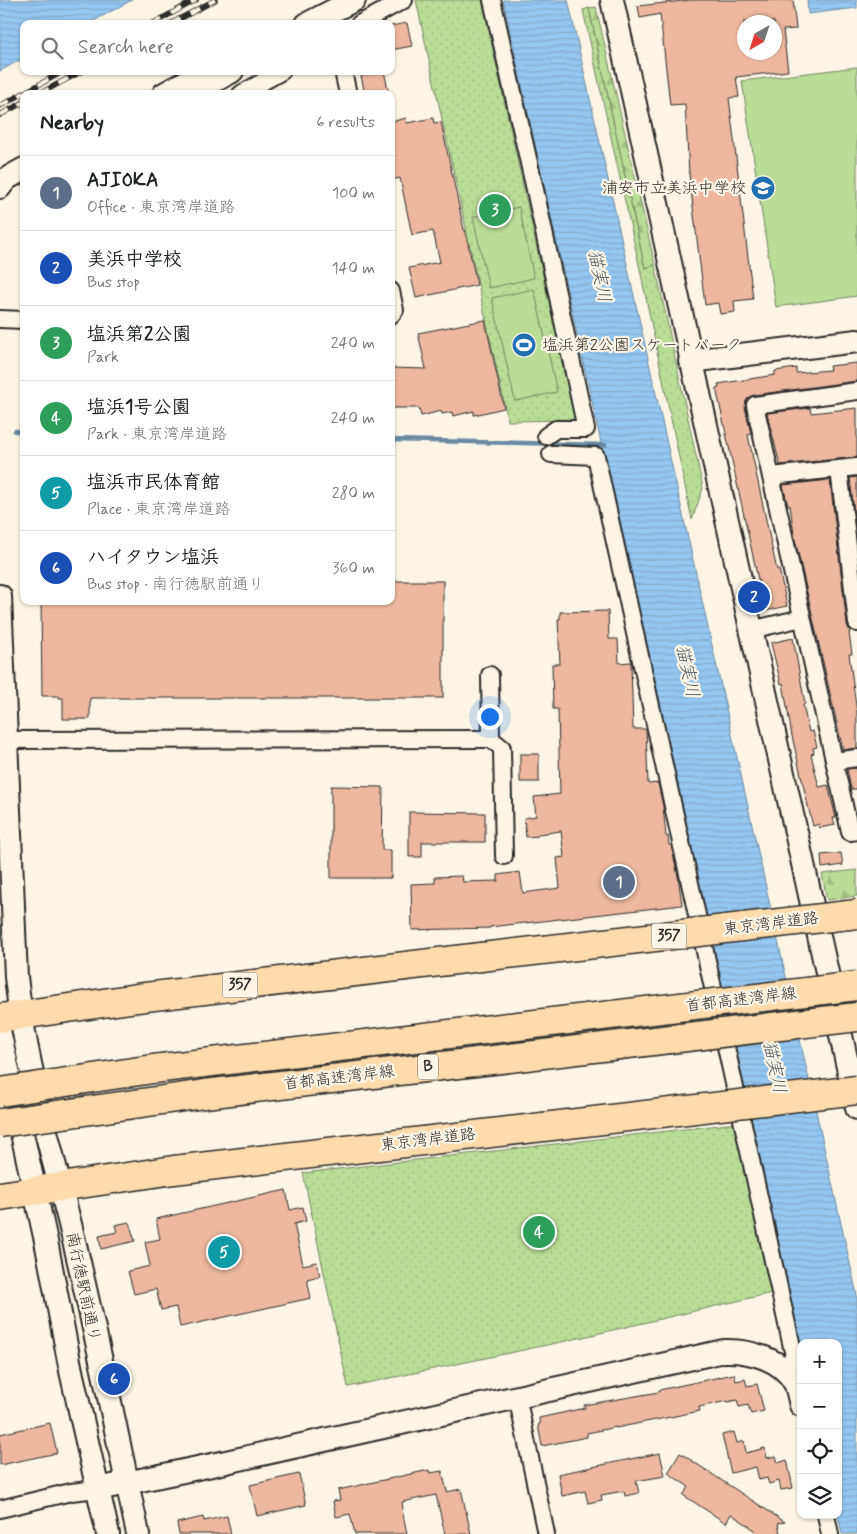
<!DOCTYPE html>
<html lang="en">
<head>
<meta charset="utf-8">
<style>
  :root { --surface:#fff; --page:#f6f6f6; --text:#202124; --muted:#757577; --line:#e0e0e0; --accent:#1f6fb2 }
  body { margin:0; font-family:Mynerve,"Klee One",sans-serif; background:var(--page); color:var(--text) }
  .controls { position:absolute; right:15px; bottom:15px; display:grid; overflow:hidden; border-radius:10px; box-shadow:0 1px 4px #0004 }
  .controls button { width:45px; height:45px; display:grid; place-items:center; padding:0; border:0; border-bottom:1px solid var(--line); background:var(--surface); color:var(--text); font:25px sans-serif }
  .compass { position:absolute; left:737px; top:15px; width:45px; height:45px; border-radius:50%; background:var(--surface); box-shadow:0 1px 4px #0004; rotate:219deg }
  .you { position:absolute; left:489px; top:716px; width:18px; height:18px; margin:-12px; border:4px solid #fff; border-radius:50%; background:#1a73e8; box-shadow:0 0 0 8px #1a73e833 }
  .badge { display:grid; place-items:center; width:32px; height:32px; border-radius:50%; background:var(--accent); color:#fff; font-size:16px; font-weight:700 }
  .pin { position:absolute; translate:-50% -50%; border:2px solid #fff; box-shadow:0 1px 5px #0006 }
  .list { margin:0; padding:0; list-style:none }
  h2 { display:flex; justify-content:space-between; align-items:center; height:65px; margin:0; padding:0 20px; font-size:21px }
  h2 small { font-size:16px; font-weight:400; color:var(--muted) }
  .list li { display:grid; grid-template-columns:32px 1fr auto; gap:15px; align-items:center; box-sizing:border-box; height:75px; padding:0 20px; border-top:1px solid var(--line) }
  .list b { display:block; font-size:19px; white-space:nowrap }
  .list p { margin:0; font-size:16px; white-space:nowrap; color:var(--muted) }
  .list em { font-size:16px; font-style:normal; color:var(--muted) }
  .icon { flex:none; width:28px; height:28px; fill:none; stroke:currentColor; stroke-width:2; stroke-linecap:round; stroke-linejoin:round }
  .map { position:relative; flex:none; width:857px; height:1534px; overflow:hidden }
  .search { position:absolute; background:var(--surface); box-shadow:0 1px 4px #0004; left:20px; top:20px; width:375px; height:55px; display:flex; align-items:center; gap:12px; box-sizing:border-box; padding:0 18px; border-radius:10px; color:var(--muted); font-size:19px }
  .panel { position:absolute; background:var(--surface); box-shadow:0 1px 4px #0004; left:20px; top:90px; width:375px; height:515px; border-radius:10px }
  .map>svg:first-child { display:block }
</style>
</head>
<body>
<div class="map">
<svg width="857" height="1534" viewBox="0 0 857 1534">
  <defs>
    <pattern id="grass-dots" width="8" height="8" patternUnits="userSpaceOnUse" patternTransform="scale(1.25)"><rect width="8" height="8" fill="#b9dd97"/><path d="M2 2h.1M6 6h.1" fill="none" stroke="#9fbe82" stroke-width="1.8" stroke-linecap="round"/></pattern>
    <pattern id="forest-firs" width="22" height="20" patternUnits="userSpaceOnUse" patternTransform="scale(1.25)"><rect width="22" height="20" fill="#b9dd97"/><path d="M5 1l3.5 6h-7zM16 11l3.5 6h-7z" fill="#9fbe82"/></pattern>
    <pattern id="water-rules" width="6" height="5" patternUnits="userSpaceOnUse" patternTransform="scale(1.25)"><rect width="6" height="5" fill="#95c7f1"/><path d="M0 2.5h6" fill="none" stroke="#81abcf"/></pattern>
  </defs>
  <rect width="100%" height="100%" fill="#fcf5e5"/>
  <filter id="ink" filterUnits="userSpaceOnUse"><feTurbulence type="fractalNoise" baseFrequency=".02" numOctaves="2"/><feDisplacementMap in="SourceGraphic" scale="10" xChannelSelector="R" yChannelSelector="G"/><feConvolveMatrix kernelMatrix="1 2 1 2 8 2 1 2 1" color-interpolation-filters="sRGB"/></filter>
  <g filter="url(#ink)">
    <!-- grass -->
    <g fill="url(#grass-dots)" stroke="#728461">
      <path d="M416 0H482L575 420 508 421Z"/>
      <path d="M589 8 645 268 655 265 703 488 692 520 641 274 583 10Z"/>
      <path d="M737 1123 776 1292 566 1341 348 1387 303 1173Z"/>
    </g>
    <!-- forest -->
    <g fill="url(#forest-firs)" stroke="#728461">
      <path d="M596 7 655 265 645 268 589 8Z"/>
      <path d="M857 870V896L827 900 822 874Z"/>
    </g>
    <!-- garden -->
    <g fill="#b9dd97" stroke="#728461">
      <path d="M857 67V296L776 307 742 81Z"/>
      <path d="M519 207 534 278 489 288 473 217Z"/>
      <path d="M534 289 557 392 515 401 492 298Z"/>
    </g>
    <!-- water -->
    <g fill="url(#water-rules)" stroke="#6b89a2">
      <path d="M0 0H132L88 24H24V58L0 71Z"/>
      <path d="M503 0H568L857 1295V1534H842L838 1515V1343H801V1347Z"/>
      <path d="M807 0H857V8L808 14Z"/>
    </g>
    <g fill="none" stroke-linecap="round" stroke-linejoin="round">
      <!-- stream -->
      <g stroke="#6b89a2" stroke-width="4.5">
        <path d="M15 431H24"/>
        <path d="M391 440 605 445"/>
      </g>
    </g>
    <!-- building -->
    <g fill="#edb89f" stroke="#2b2b2b" fill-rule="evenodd">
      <path d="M691 0H793L796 29 783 30 788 71 736 77 739 97 729 98 753 299 734 301 735 312 720 314 718 303 705 305 689 174 685 104 670 105 660 14 640 18 638 6ZM744 22H774V52H744Z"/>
      <path d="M407 23 412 46 391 50V26Z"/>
      <path d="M384 71 389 94H365L361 76Z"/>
      <path d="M406 118 407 123 433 118 434 123 441 122 464 230H465L477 285 416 298 409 268 440 262 433 231 412 235 400 178 391 180V122Z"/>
      <path d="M485 320 504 408 474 415V411L453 416 452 412 442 414 441 411 421 416 419 408H391V368L426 369 418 333Z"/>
      <path d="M857 363V381L754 395 749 397 746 401 745 407 751 434 748 435 772 548 777 570 779 569 787 606 765 611 716 388 719 387 718 384 775 375V371L796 368V373L830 370 829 366Z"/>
      <path d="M810 408 811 413 857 408V457L780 465 767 413Z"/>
      <path d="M857 477V537L850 478Z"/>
      <path d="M830 480 847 624 850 633H849L852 654H849L857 713V748L843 750 794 535 790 505 788 506 783 485Z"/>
      <path d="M391 581H443V698H90V719H63V698H59V696H42L41 601H391Z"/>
      <path d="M608 611 609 639H618L619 663 631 662 633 729H646L648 784 658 783 663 806 666 836H668L669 845H671L678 876 682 905 490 927V928L412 930 411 884 435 883V877L462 876 463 882 498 881V875L520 872 523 893 560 888 557 858 564 857 561 831 538 834V836L526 837 524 818 536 816 534 797 560 794 558 709H553L552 664H560L558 619H560V612Z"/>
      <path d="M793 638 805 704 803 705 809 732 813 731 817 747 813 748 814 753 811 754 815 771 819 787 828 785 836 818H833L835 825 820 828 819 824 813 826 808 806 792 736 783 683 781 684 771 643Z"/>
      <rect x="520" y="754" width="19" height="28"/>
      <path d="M857 768V789H851L847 769Z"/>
      <path d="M331 786 383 787 382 850H391V878H331Z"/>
      <path d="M409 812 485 813V842H422V857H409Z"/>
      <path d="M841 853 843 865 822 868 821 855Z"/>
      <path d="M286 1190 290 1210 303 1207 306 1221 294 1224 303 1265 316 1262 320 1276 307 1279 311 1298 180 1327 176 1307 161 1310 156 1289 134 1294 128 1271 150 1266 145 1242 160 1239 156 1219Z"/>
      <path d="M129 1222 135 1241 101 1249 99 1236 117 1232 115 1225Z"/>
      <path d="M734 1374 736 1381 745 1379 747 1386 757 1384 764 1411 751 1414 748 1405 739 1407 737 1400 727 1402V1401L699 1407 700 1411 616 1428V1427L587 1433V1437L542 1446 538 1425 540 1424 539 1418 585 1408 584 1405 659 1392V1390Z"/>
      <path d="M50 1423 57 1453 0 1465V1434Z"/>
      <path d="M734 1432 737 1443 744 1441 746 1453 765 1448 767 1458 776 1456 778 1463 787 1460 793 1488 781 1490 779 1481 769 1484 767 1478 759 1480 756 1467 731 1473 722 1435Z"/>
      <path d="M660 1453 665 1476 636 1481 639 1493 625 1496 624 1491 601 1495 602 1500 588 1503 585 1491 562 1496 558 1474Z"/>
      <path d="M680 1453 785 1522 778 1523 780 1534H756L755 1530 731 1514 726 1523 683 1495 689 1487 668 1473Z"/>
      <path d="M429 1470 430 1473 442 1471 447 1492 461 1489 471 1534H445L436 1495 402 1502 403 1509H402L407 1534H355L350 1514 336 1517 333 1501 340 1500 338 1490Z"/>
      <path d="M299 1474 306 1505 257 1516 250 1485Z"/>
      <path d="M227 1516 231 1534H179L177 1523 203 1517 204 1521Z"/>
    </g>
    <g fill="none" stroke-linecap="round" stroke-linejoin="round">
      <defs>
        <g id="street">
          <path d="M492 0 534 185 586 429H556L546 436"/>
          <path d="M359 24 404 0"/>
          <path d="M343 71 348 94"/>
          <path d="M241 94 282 71"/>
          <path d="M391 291 395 310 391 315"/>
          <path d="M0 319 24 320"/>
          <path d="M857 391 755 405 850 832 857 831"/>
          <path d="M551 454 596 456 794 1356 783 1370"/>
          <path d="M839 469 857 623"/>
          <path d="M771 476 857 467"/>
          <path d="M751 630 802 618"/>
          <path d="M490 675 491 739 502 748 504 856"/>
          <path d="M0 740 491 739"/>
          <path d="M834 761 857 758"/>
          <path d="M517 1396 546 1534"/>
          <path d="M0 1509 71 1492 98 1489"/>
          <path d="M826 1515 830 1534"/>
        </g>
        <g id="secondary">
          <path d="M612 0 857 1108"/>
          <path d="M307 24 354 0"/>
          <path d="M194 92 232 71"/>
          <path d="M164 94 206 71"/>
          <path d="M0 187 6 179 24 169"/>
          <path d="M690 361 857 341"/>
          <path d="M0 596 16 977C25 1061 49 1142 70 1224 95 1327 116 1431 138 1534"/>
          <path d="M0 1035 46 1241 71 1371 108 1534"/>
          <path d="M98 1489 226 1462 724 1351C749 1350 782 1359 795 1383 798 1390 799 1398 801 1405"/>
        </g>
        <g id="highway">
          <path d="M0 1018 137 998 481 957"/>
          <path d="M0 1196 174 1170 543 1127"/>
        </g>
      </defs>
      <!-- street casing -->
      <use href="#street" stroke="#2b2b2b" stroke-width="20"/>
      <!-- secondary casing -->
      <use href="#secondary" stroke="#2b2b2b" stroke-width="26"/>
      <!-- highway casing -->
      <use href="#highway" stroke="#2b2b2b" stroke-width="31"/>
      <!-- street -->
      <use href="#street" stroke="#fcf5e5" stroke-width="16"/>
      <!-- secondary -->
      <use href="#secondary" stroke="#fcf5e5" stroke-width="22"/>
      <!-- highway -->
      <use href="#highway" stroke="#fedbac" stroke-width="28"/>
      <defs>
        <g id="rail">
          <path d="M152 24 196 0"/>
          <path d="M170 24 215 0"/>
          <path d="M39 94 82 71"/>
          <path d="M0 106 64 71"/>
          <path d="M0 115 24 102"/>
        </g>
      </defs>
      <!-- rail casing -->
      <use href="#rail" stroke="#2b2b2b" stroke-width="5.5"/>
      <!-- rail -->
      <use href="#rail" stroke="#fcf5e5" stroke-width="4" stroke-dasharray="11" stroke-linecap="butt"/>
      <defs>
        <g id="highway-bridge">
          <path d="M481 957 857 914"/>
          <path d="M0 1092 153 1069 857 986"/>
          <path d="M0 1123 205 1094 857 1017"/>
          <path d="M543 1127 857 1090"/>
        </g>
      </defs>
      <!-- highway-bridge casing -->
      <use href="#highway-bridge" stroke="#2b2b2b" stroke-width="31" stroke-linecap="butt"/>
      <!-- highway-bridge -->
      <use href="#highway-bridge" stroke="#fedbac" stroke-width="28"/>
    </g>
  </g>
  <!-- icons -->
  <defs>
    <symbol id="school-disc" viewBox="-11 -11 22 22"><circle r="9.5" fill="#1f6fb2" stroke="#fcf5e5"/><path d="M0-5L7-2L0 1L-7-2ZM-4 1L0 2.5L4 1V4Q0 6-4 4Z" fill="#fff"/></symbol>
    <symbol id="stadium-disc" viewBox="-11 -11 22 22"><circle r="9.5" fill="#1f6fb2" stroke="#fcf5e5"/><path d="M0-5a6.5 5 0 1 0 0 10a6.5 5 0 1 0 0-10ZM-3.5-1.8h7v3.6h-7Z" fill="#fff"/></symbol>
  </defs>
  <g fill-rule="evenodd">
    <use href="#school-disc" x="749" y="174" width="28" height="28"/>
    <use href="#stadium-disc" x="510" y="331" width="28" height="28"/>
  </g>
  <g text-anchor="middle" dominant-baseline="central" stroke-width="4.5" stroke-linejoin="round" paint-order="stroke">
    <!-- shield labels -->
    <g fill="#fcf5e5" stroke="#6a6863" stroke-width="1">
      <rect x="651.5" y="923.5" width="35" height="25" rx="4"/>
      <rect x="222.5" y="972.5" width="35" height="25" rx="4"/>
      <rect x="418" y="1054.5" width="20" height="25" rx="4"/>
    </g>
    <g font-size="15" font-weight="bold" fill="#2b2b2b">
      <text x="669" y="936">357</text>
      <text x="240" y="985">357</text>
      <text x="428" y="1067">B</text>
    </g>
    <!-- poi labels -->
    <g font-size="16" fill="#2b2b2b" stroke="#fcf5e5" text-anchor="end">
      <text x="746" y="188">浦安市立美浜中学校</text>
      <text x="542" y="345" text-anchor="start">塩浜第2公園スケートパーク</text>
    </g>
    <!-- street labels -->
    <g font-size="16" fill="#2b2b2b" stroke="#fcf5e5">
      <text transform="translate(771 924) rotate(-7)">東京湾岸道路</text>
      <text transform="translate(741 1000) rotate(-7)">首都高速湾岸線</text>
      <text transform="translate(339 1078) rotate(-7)">首都高速湾岸線</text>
      <text transform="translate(428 1140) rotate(-7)">東京湾岸道路</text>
      <text transform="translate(83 1287) rotate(78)">南行徳駅前通り</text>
    </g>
    <!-- water labels -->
    <g font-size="18" font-style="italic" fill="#4b5a66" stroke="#fcf5e5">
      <text transform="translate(599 276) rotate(78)">猫実川</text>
      <text transform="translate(687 671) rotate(78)">猫実川</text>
      <text transform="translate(774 1067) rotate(78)">猫実川</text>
    </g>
  </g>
</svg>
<div class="controls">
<button>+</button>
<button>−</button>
<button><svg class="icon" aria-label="locate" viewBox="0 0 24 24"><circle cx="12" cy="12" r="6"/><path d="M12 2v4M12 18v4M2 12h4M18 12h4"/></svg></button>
<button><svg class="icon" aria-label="layers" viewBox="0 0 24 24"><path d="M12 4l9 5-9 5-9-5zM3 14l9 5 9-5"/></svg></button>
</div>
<svg class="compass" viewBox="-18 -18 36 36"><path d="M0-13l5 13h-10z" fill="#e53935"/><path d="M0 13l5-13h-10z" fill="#757577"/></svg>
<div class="you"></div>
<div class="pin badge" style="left:619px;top:882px;background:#5c6f8a">1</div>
<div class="pin badge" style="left:754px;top:597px;background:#1a4fb4">2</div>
<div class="pin badge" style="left:495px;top:210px;background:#2e9e5b">3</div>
<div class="pin badge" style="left:539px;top:1232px;background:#2e9e5b">4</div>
<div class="pin badge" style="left:224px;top:1252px;background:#0f9aa8">5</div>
<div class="pin badge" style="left:114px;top:1379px;background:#1a4fb4">6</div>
<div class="search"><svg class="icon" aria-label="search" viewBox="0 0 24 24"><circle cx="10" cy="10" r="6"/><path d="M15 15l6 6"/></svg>Search here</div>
<section class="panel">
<h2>Nearby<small>6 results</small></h2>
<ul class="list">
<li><span class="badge" style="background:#5c6f8a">1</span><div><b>AJIOKA</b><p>Office · 東京湾岸道路</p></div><em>100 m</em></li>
<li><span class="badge" style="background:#1a4fb4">2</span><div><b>美浜中学校</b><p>Bus stop</p></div><em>140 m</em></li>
<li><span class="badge" style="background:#2e9e5b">3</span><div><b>塩浜第2公園</b><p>Park</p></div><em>240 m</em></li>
<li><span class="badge" style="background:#2e9e5b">4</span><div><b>塩浜1号公園</b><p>Park · 東京湾岸道路</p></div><em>240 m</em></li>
<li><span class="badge" style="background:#0f9aa8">5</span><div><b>塩浜市民体育館</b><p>Place · 東京湾岸道路</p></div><em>280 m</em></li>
<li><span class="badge" style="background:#1a4fb4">6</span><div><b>ハイタウン塩浜</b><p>Bus stop · 南行徳駅前通り</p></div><em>360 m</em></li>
</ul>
</section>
</div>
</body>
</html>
